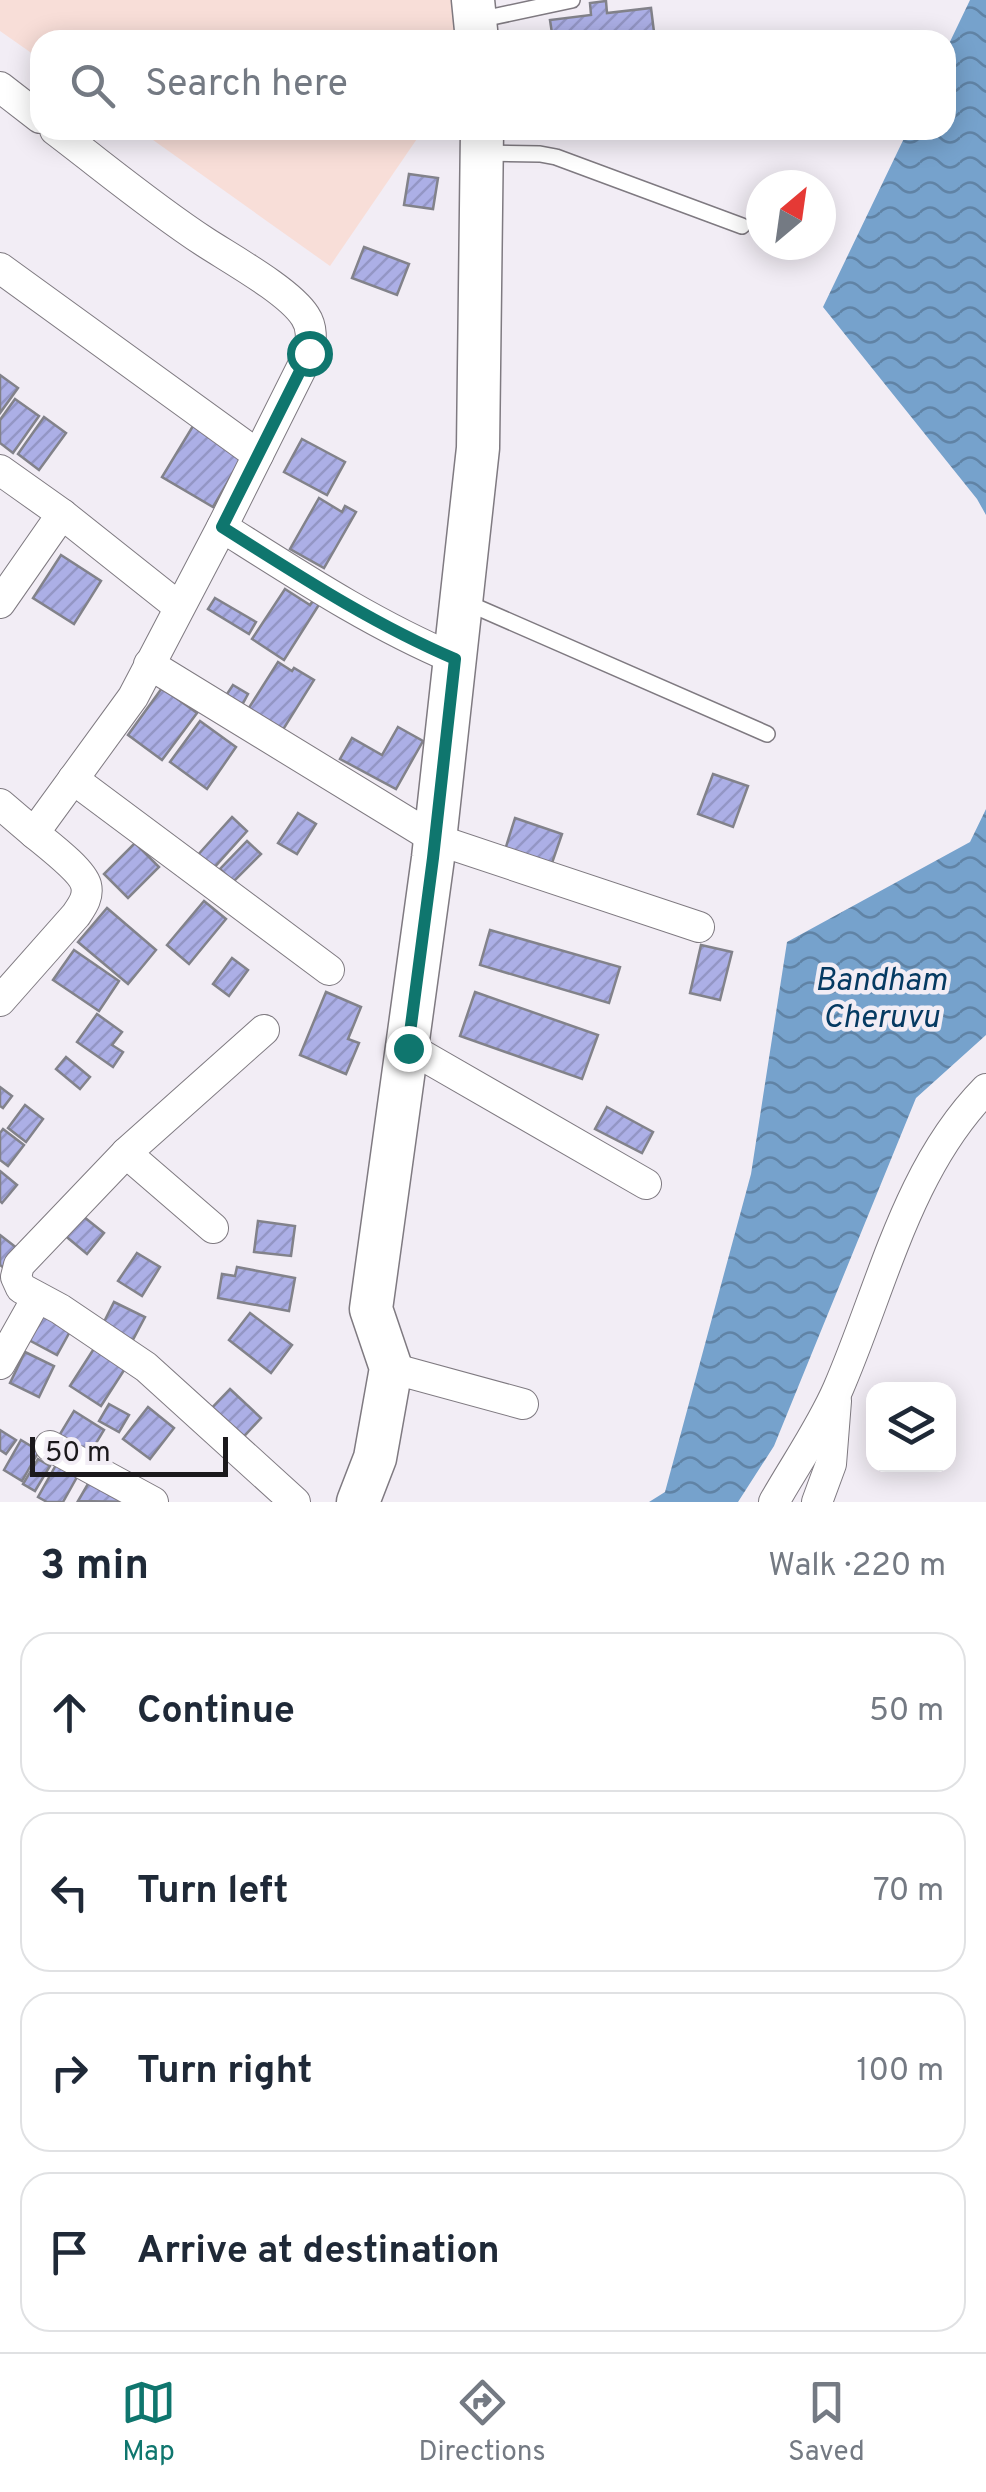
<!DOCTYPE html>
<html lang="en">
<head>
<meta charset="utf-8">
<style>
  :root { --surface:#fff; --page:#f6f6f7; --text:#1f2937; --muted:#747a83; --line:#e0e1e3; --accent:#0f766e }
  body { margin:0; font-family:Overpass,sans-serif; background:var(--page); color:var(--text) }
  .controls { position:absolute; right:30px; bottom:30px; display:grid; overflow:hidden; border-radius:20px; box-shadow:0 5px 25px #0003 }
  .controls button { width:90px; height:90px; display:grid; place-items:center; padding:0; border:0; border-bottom:2px solid var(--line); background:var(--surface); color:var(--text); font:50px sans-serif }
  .compass { position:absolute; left:746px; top:170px; width:90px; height:90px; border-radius:50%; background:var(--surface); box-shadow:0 5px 25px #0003; rotate:29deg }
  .scale { position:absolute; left:30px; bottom:25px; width:198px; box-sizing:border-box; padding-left:10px; border:5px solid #1b191c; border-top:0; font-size:28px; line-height:35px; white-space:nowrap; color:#1b191c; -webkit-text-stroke:8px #f2edf5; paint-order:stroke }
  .stop { position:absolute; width:30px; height:30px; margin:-22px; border:8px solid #0f766e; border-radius:50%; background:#fff }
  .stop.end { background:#0f766e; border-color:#fff; box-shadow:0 2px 10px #0008 }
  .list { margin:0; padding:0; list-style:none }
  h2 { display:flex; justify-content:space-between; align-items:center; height:130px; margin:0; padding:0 40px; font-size:42px }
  h2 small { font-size:32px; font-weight:400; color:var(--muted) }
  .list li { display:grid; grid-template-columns:65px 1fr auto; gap:30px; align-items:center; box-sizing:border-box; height:160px; margin:0 20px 20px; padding:0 20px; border:2px solid var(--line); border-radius:30px }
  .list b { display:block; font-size:38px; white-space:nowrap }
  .list em { font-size:32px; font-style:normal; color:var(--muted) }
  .icon { flex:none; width:55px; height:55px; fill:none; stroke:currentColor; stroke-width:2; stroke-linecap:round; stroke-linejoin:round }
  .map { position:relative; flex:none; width:986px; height:1502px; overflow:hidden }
  .search { position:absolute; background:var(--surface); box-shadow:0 5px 25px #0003; left:30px; right:30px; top:30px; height:110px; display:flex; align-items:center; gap:25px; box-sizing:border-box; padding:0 35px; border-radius:30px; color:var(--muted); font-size:38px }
  .sheet { height:850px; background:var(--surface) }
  nav { display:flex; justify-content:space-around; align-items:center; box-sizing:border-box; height:140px; border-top:2px solid var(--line); background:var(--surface); font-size:28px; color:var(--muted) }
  nav a { display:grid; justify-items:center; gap:5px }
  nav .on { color:var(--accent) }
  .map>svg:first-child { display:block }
</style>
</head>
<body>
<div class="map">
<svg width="986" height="1502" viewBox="0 0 986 1502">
  <defs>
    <pattern id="water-waves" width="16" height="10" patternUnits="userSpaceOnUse" patternTransform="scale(2.5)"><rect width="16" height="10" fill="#76a2cc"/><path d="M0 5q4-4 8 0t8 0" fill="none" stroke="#6083a5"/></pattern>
    <pattern id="building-hatch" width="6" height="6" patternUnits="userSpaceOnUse" patternTransform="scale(2.5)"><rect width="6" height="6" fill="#acafe6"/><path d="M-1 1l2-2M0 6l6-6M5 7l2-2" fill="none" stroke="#9396c5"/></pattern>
  </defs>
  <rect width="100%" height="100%" fill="#f2edf5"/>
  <!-- education -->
  <g fill="#f8ded8">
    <path d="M0 0H451L455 40H40V59L0 31Z"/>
    <path d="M139 130H423L330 266Z"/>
  </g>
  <!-- water -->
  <g fill="url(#water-waves)">
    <path d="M970 0H986V515L977 499 823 307 908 130H946V50Z"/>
    <path d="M986 809V1035L916 1098 774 1446 738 1502H649L665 1492 751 1174 787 942 970 842Z"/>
  </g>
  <!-- building -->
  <g fill="url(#building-hatch)" stroke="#82828a" stroke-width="2.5">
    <path d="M606 1 607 13 651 8 655 40H553L550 20 591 15 590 3Z"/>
    <path d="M409 174 438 178 433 209 404 205Z"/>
    <path d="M364 247 409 264 397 295 352 278Z"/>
    <path d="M0 375 18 388 0 413Z"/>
    <path d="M15 399 39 416 13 453 0 443V420Z"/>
    <path d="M44 417 66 433 39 470 18 454Z"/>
    <path d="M193 426 243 456 213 507 162 477Z"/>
    <path d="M302 439 345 462 327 495 284 472Z"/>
    <path d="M319 498 342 512 345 506 356 512 324 568 290 549Z"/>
    <path d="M61 555 101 581 74 624 33 598Z"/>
    <path d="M285 589 310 605 314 599 320 603 284 660 252 639Z"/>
    <path d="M215 598 256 622 249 634 208 609Z"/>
    <path d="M278 662 292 671 294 668 314 680 279 736 245 714Z"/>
    <path d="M233 685 248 694 241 707 225 697Z"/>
    <path d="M162 688 197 713 162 760 128 735Z"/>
    <path d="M200 721 236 747 207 789 170 762Z"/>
    <path d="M398 727 423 741 396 789 340 759 352 738 382 755Z"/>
    <path d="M713 774 748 786 733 827 698 814Z"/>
    <path d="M298 813 316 824 297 854 278 843Z"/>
    <path d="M232 817 247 831 212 870 196 857Z"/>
    <path d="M515 818 562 834 551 866 505 850Z"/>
    <path d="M247 841 261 854 233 882 220 869Z"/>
    <path d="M135 843 159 867 128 898 104 874Z"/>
    <path d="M204 901 226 919 189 964 167 945Z"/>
    <path d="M107 908 156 950 128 984 78 942Z"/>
    <path d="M490 930 620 967 609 1003 480 965Z"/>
    <path d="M701 945 732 952 720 1000 690 993Z"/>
    <path d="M74 950 119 981 99 1011 53 980Z"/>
    <path d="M232 958 248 970 229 996 213 984Z"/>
    <path d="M326 992 361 1007 348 1039 359 1043 346 1074 300 1055Z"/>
    <path d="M475 992 598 1035 582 1079 460 1036Z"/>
    <path d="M97 1014 122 1032 112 1045 123 1052 113 1067 77 1042Z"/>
    <path d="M66 1057 90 1077 80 1089 56 1069Z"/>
    <path d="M0 1087 12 1096 3 1108 0 1106Z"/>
    <path d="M25 1105 43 1119 26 1142 8 1128Z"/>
    <path d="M607 1107 653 1132 642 1153 595 1129Z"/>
    <path d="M3 1129 24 1145 8 1166 0 1160V1133Z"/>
    <path d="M0 1171 17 1185 2 1203 0 1201Z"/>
    <path d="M79 1213 104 1233 87 1254 62 1233Z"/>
    <path d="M258 1221 295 1226 291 1256 254 1252Z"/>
    <path d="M0 1235 22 1252 8 1271 0 1265Z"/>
    <path d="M137 1253 160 1267 142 1296 118 1281Z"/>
    <path d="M237 1267 295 1278 289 1311 218 1298 222 1274 235 1276Z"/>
    <path d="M114 1302 145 1317 128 1349 98 1334Z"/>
    <path d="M43 1310 73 1326 57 1355 27 1339Z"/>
    <path d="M250 1313 292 1345 271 1373 229 1340Z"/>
    <path d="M95 1347 126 1367 101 1406 70 1386Z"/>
    <path d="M25 1352 54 1366 39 1397 10 1383Z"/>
    <path d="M230 1389 261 1418 236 1445 205 1415Z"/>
    <path d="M109 1404 129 1415 119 1432 99 1421Z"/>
    <path d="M148 1407 174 1428 150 1459 123 1439Z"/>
    <path d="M74 1411 104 1430 84 1463 54 1444Z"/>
    <path d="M0 1430 16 1440 6 1454 0 1450Z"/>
    <path d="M21 1440 39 1451 22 1481 4 1470Z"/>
    <path d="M38 1459 50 1466 35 1491 23 1484Z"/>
    <path d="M56 1465 77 1477 63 1502H47L38 1497Z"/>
    <path d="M92 1477 137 1502 78 1501Z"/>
  </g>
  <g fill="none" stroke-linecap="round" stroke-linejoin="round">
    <defs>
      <g id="lane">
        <path d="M478 20 572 0"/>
        <path d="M484 153 540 154 556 157 742 226"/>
        <path d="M465 602 767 734"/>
      </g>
      <g id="street">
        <path d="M0 87 40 118"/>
        <path d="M0 268 258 455"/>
        <path d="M0 470 62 514 179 607"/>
        <path d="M222 527C298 575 372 624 455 659"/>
        <path d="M0 603 62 514"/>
        <path d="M149 664 435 839 699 927"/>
        <path d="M73 779 329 970"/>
        <path d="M0 804 34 833 133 697 222 527 309 353C311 340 313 328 305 316 289 291 231 259 205 242 153 208 105 168 55 130"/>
        <path d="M0 1001 76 915C82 906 89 897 86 885 82 870 47 844 34 833"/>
        <path d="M408 1047 646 1184"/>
        <path d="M126 1153 19 1265 16 1277 21 1288 60 1309 146 1367 295 1502"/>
        <path d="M213 1228 126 1153 264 1030"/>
        <path d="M0 1364 37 1298"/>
        <path d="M391 1368 523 1404"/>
        <path d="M50 1446 153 1502"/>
        <path d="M774 1502C795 1465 821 1428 838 1389 882 1288 907 1169 986 1089"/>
        <path d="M817 1502 831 1464 836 1401"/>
      </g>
      <g id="secondary">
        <path d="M473 0 477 40"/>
        <path d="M358 1502 375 1458 391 1368 371 1309 433 858 478 448 482 130"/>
      </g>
    </defs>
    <!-- lane casing -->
    <use href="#lane" stroke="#7f7a81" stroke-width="18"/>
    <!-- street casing -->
    <use href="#street" stroke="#7f7a81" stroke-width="32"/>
    <!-- secondary casing -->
    <use href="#secondary" stroke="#7f7a81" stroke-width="45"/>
    <!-- lane -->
    <use href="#lane" stroke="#fff" stroke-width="15"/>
    <!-- street -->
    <use href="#street" stroke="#fff" stroke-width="30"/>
    <!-- secondary -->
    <use href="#secondary" stroke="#fff" stroke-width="42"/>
  </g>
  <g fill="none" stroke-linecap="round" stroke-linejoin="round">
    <!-- route -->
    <path stroke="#0f766e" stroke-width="12" d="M309 353 222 527C298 575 373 624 455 659L433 858 408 1048"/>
  </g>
  <g text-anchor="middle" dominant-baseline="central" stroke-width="9" stroke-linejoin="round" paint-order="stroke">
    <!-- water labels -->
    <g font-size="32" font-style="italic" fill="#053a62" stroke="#f2edf5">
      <text x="881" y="982">Bandham<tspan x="881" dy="37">Cheruvu</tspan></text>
    </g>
  </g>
</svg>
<div class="controls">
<button><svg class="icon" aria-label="layers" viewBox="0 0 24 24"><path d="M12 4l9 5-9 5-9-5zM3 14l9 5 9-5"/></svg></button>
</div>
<svg class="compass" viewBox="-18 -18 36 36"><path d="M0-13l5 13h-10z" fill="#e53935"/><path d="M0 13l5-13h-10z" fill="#747a83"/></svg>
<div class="scale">50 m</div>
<div class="stop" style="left:309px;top:353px"></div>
<div class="stop end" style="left:408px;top:1048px"></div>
<div class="search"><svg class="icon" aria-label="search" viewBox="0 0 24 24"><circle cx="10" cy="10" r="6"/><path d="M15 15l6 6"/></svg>Search here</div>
</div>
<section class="sheet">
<h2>3 min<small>Walk · 220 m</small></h2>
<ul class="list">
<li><svg class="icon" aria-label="ahead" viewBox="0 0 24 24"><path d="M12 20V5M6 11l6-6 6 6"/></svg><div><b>Continue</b></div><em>50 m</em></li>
<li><svg class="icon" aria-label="left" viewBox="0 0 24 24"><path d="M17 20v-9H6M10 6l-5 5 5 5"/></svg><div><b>Turn left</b></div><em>70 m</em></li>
<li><svg class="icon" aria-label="right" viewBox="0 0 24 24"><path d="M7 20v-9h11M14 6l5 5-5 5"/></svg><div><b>Turn right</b></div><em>100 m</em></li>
<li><svg class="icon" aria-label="arrive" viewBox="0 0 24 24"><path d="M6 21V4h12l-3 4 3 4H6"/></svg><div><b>Arrive at destination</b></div></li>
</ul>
</section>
<nav>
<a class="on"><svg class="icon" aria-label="map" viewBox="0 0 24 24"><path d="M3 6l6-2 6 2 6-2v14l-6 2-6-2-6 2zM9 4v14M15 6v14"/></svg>Map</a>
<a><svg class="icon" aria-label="directions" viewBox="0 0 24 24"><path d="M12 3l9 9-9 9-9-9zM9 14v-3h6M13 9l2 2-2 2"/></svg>Directions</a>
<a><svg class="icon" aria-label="saved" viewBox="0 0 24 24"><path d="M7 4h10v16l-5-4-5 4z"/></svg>Saved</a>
</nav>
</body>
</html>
